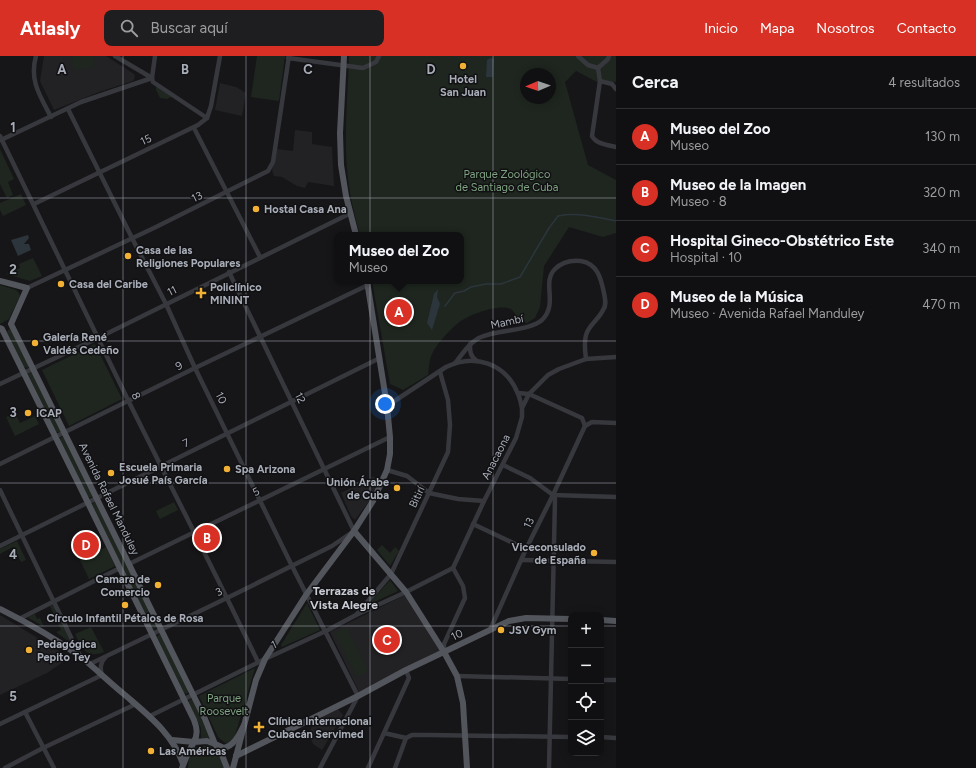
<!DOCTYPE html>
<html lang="es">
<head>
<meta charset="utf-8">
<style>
  :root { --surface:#101012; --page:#1e1e20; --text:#f1f3f6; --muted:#9c9d9f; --line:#303032; --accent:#d93025 }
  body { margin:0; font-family:Figtree,sans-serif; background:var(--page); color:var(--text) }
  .controls { position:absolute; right:12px; bottom:12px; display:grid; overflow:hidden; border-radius:8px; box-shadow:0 2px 10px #0003 }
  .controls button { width:36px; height:36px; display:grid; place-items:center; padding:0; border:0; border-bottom:1px solid var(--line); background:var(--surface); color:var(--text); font:20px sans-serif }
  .compass { position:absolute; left:520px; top:12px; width:36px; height:36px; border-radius:50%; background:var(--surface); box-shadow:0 2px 10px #0003; rotate:268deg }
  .you { position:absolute; left:385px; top:348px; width:14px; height:14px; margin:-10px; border:3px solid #fff; border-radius:50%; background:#1a73e8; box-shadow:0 0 0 6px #1a73e833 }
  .badge { display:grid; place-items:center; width:26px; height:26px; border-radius:50%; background:var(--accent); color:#fff; font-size:13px; font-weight:700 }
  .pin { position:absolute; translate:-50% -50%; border:2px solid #fff; box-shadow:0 1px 4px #0006 }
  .popup { position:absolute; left:334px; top:176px; width:130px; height:52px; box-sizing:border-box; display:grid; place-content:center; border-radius:8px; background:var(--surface); filter:drop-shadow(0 1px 3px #0005); font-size:13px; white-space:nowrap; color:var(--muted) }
  .popup b { font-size:15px; color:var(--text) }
  .popup::after { content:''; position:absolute; left:50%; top:100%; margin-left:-8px; border:8px solid transparent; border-top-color:var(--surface) }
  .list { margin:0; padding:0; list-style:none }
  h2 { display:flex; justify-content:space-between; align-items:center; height:52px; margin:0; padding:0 16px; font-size:17px }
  h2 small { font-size:13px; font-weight:400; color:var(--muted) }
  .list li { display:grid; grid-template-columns:26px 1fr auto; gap:12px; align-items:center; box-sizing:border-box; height:56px; padding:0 16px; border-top:1px solid var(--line) }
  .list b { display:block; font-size:15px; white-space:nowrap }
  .list p { margin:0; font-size:13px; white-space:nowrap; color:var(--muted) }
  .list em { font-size:13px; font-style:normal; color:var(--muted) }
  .icon { flex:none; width:22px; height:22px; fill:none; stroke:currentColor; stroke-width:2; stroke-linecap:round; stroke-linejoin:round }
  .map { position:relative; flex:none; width:616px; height:712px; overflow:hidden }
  header { display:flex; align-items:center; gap:24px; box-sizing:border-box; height:56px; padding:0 20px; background:var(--accent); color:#fff }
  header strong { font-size:19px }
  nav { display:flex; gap:22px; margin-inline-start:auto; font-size:14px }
  .search { width:280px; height:36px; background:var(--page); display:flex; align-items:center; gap:10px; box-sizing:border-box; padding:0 14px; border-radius:8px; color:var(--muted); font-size:15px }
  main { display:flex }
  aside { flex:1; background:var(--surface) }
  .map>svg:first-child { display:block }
</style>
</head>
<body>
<header>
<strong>Atlasly</strong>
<div class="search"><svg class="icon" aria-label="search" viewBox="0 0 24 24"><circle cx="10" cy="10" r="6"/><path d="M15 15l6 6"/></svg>Buscar aquí</div>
<nav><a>Inicio</a><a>Mapa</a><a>Nosotros</a><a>Contacto</a></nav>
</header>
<main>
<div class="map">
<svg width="616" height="712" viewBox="0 0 616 712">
  <rect width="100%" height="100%" fill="#161618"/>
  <!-- built -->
  <g fill="#222225">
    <path d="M44 0H106L134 18 135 21 133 25 99 36 54 54 40 25Z"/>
    <path d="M220 27 236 31 246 37 242 60 215 54Z"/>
    <path d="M295 74 312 76V88L332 91 334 130 308 126 305 132 297 130 282 121 274 120 272 114 277 93 293 95Z"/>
    <path d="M374 420 377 428 370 444 355 464 351 460 341 437Z"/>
    <path d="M405 539 446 593 359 636 330 576Z"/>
    <path d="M0 559 67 600 63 606 47 617 0 639Z"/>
    <path d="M338 653 343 659 322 694 313 688 309 678 313 666Z"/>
  </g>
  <!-- green -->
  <g fill="#1e261f" fill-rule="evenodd">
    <path d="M72 0H94L95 11 73 14Z"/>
    <path d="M257 0H285L279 45 251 41Z"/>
    <path d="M349 0H616V26L602 25V22L599 21V27L576 15 565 26 588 109 616 124V177L603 181 569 171 544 210 540 251 535 262 527 267 517 264C516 260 514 255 511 253 499 247 468 259 458 267 449 275 437 287 432 298 429 304 429 313 428 319L403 334 390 328 372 225H461V179H360C355 160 350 142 348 122 343 81 348 41 349 0ZM526 18H550V42H526Z"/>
    <path d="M156 29 173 40 167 43 160 42 156 34Z"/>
    <path d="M0 93 14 123 8 126 13 139 7 142 0 128Z"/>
    <path d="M21 138 26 149 3 160 0 154V147Z"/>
    <path d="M33 202 42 220 30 225 6 218 20 212 19 208Z"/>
    <path d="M0 229 16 234 19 237 20 240 9 263 0 268Z"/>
    <path d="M9 273 11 274 29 310 28 312 24 311 7 276Z"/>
    <path d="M95 288 122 343 69 370 42 314Z"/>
    <path d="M29 316H32L61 375 60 376H56L28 318Z"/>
    <path d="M15 357 20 367 35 360 39 368 15 380 6 361Z"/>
    <path d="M61 381H63L92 440 91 442 88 441 60 384Z"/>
    <path d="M94 446 97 447 157 571 155 573 152 572 92 449Z"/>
    <path d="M174 446 178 454 160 463 156 455Z"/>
    <path d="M17 485 26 504 21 506 13 491 0 498V493Z"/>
    <path d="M382 489 390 497 395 491 399 495 390 510 377 494Z"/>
    <path d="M106 491 115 510 89 523 80 504Z"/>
    <path d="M390 524 398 535 368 549Z"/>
    <path d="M307 547 320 574 282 591 281 589Z"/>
    <path d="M53 549 72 588 56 576 61 574 50 550Z"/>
    <path d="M35 558 37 563 40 562 44 571 27 561Z"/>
    <path d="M91 571 104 596C86 603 82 592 75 578Z"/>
    <path d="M347 571 368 615 356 621 335 577Z"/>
    <path d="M159 578H160L189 635 187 638 184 637 157 581Z"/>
    <path d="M255 612 234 683 231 686 225 687 218 681 199 640Z"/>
    <path d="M190 643 193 644 209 679V682H201V672L188 647Z"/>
    <path d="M209 689C217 695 221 703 224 712H188L189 700 194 692Z"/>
  </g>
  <!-- water -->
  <g fill="#2c353c">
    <path d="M490 2 494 3 493 21H486L487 4Z"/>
    <path d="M28 179 29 182 24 188H29L31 194 18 200 11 184Z"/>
    <path d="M438 233 437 241 440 248 432 274 427 267 434 238Z"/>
  </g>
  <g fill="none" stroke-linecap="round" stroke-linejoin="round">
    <!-- stream -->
    <path stroke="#2c353c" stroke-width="1.5" d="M445 250 455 237 464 235 471 231 486 228H501L520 221 549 172 558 160C577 156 597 161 616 165"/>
    <!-- minor -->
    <g stroke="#37383d" stroke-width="4.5">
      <path d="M36 0C29 24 40 40 51 61"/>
      <path d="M115 0 152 22 153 26 207 62"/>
      <path d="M578 0 588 9 598 12"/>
      <path d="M288 2 363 12 376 6 379 0"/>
      <path d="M598 12 600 25 592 80C596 88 608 89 616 91"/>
      <path d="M598 12 608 3 609 0"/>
      <path d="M600 25 612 28 616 33"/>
      <path d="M68 53 132 182 166 248 195 312 292 510 358 640 320 712"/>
      <path d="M194 72 260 201"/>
      <path d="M0 80C43 168 85 256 128 344 171 431 216 518 258 606"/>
      <path d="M1 84 81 46 152 22 155 0"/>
      <path d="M34 148 198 69 207 62 211 50 220 0"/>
      <path d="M27 232 156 171 268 115 273 106 289 0"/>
      <path d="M470 288C470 295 470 300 476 304"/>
      <path d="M455 307C462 299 470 285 481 281 497 274 529 275 542 264 559 247 541 227 555 213 562 206 572 204 581 205 598 208 601 223 604 237 605 243 607 249 603 254 599 263 588 270 586 279 584 287 585 296 586 303"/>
      <path d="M0 328 98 282 351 157"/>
      <path d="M518 337 529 338 582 362 585 370 592 366 616 367"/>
      <path d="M387 350 446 311C474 297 506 307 518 338 520 342 521 348 522 352"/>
      <path d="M0 408 195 312 368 229"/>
      <path d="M503 409 530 422 553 439 616 441"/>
      <path d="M387 414 407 420 429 437 458 443 484 445"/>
      <path d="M0 434 80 600"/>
      <path d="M473 468 526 493"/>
      <path d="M0 490 380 302"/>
      <path d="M522 504 616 506"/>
      <path d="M129 508 390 381"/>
      <path d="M357 558 391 518 448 396 450 369 448 344 440 316"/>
      <path d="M19 563 120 512"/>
      <path d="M490 574 526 493 553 439 585 370"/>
      <path d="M444 596V588L465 542 463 530 453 512"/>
      <path d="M90 608 227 542 332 490 354 475 229 216"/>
      <path d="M457 620 571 623"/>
      <path d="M601 624H616"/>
      <path d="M25 656 54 712"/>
      <path d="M150 660 265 603 326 575 356 559 406 536 453 512 484 445 516 382 522 361V352L529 338 548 319 559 313 586 303 616 301"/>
      <path d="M0 668 102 619C100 613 100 607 105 602"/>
      <path d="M384 677 406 682 412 679H429L571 681"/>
      <path d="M601 681 616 682"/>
      <path d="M5 712 43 692 136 648"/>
      <path d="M368 712 409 622 406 614"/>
      <path d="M395 712 406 682"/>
      <path d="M549 712 555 443 553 439"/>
    </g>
    <!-- major -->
    <g stroke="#53555c" stroke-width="6">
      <path d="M344 0 340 77 341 109 346 140 356 179"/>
      <path d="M0 225 27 232 11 268 205 663 215 688 224 692C235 689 239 679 244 669"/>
      <path d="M0 272 2 273C67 403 130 533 194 664 197 672 198 678 194 686L172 684"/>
      <path d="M354 475 406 536 444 596 457 620 463 647 467 712"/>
      <path d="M0 553C28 567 56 583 81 601 96 613 110 627 125 639 148 659 173 678 183 708"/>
      <path d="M601 564 616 565"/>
      <path d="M236 700 358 640 406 614 509 565 526 562 571 563"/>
      <path d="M182 712 188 697 194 686 207 685 215 688 222 699 227 712"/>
      <path d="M233 712 256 624 265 603 306 539 354 475 373 445 387 414 390 398V381L387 350 367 225"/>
    </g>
  </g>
  <!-- grid -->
  <path fill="none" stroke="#a8adb8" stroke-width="1" stroke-opacity="0.55" d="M123 0V712M246 0V712M370 0V712M493 0V712M0 142H616M0 285H616M0 427H616M0 570H571M601 570H616"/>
  <!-- markers -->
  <g fill="#f2b134" stroke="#111113" stroke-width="1.5">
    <circle cx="463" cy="10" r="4"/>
    <circle cx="256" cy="153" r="4"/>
    <circle cx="128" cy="200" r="4"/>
    <circle cx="61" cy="228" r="4"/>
    <path d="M199 231h4v4h4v4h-4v4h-4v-4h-4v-4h4z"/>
    <circle cx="35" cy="287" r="4"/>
    <circle cx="28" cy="357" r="4"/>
    <circle cx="227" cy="413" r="4"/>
    <circle cx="111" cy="417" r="4"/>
    <circle cx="397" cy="432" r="4"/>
    <circle cx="594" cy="497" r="4"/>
    <circle cx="158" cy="529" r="4"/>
    <circle cx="125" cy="549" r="4"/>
    <circle cx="501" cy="574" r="4"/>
    <circle cx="29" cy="594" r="4"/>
    <path d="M257 665h4v4h4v4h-4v4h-4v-4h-4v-4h4z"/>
    <circle cx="151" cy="695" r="4"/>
  </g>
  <g text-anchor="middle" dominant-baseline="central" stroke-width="3" stroke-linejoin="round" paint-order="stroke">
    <!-- poi labels -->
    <g font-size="11" font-weight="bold" fill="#a8adb8" stroke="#111113" text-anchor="start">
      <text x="463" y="23" text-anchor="middle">Hotel<tspan x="463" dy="13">San Juan</tspan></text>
      <text x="264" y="153">Hostal Casa Ana</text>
      <text x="136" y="194">Casa de las<tspan x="136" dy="13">Religiones Populares</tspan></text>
      <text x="69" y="228">Casa del Caribe</text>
      <text x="210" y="231">Policlínico<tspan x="210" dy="13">MININT</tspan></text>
      <text x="43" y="281">Galería René<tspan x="43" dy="13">Valdés Cedeño</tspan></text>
      <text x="36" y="357">ICAP</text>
      <text x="119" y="411">Escuela Primaria<tspan x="119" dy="13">Josué País García</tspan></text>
      <text x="235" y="413">Spa Arizona</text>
      <text x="389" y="426" text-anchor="end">Unión Árabe<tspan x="389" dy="13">de Cuba</tspan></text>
      <text x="586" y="491" text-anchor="end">Viceconsulado<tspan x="586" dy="13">de España</tspan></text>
      <text x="150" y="523" text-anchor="end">Camara de<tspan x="150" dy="13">Comercio</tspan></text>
      <text x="125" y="562" text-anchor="middle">Círculo Infantil Pétalos de Rosa</text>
      <text x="509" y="574">JSV Gym</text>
      <text x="37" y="588">Pedagógica<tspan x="37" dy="13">Pepito Tey</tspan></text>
      <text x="268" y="665">Clínica Internacional<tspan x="268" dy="13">Cubacán Servimed</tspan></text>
      <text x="159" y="695">Las Américas</text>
    </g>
    <!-- street labels -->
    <g font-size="11" fill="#a8adb8" stroke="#111113">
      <text transform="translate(146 84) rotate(-25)">15</text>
      <text transform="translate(197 141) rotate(-26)">13</text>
      <text transform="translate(172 235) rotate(-26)">11</text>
      <text transform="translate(507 266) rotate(-12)">Mambí</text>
      <text transform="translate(179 310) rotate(-26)">9</text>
      <text transform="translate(136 340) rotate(64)">8</text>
      <text transform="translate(221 342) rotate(64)">10</text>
      <text transform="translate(300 342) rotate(64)">12</text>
      <text transform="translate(186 387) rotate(-26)">7</text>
      <text transform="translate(496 401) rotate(-63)">Anacaona</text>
      <text transform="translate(256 436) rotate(-26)">5</text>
      <text transform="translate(417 441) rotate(-65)">Bitirí</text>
      <text transform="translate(109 443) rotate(64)">Avenida Rafael Manduley</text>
      <text transform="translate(529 467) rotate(-63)">13</text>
      <text transform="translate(219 536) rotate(-26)">3</text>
      <text transform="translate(457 579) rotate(-26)">10</text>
      <text transform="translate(274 589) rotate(-24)">1</text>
    </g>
    <!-- park labels -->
    <g font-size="11" fill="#7fa381" stroke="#111113">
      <text x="507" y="118">Parque Zoológico<tspan x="507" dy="13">de Santiago de Cuba</tspan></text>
      <text x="224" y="642">Parque<tspan x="224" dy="13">Roosevelt</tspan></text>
    </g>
    <!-- neighbourhood labels -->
    <g font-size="12" font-weight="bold" fill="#c9ccd4" stroke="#111113">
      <text x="344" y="535">Terrazas de<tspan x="344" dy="14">Vista Alegre</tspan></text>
    </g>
  </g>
  <g font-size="13" text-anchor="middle" font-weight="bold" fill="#a8adb8" stroke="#111113" stroke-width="3" stroke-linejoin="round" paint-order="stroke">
    <text x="62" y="18">A</text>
    <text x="185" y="18">B</text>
    <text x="308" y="18">C</text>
    <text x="431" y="18">D</text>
    <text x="13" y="76">1</text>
    <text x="13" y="218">2</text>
    <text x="13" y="361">3</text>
    <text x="13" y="503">4</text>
    <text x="13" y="645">5</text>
  </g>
</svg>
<div class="controls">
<button>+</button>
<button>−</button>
<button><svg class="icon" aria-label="locate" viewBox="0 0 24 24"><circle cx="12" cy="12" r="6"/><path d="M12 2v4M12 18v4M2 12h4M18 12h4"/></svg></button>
<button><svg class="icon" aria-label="layers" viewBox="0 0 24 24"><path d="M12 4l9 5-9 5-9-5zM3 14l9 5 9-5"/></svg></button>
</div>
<svg class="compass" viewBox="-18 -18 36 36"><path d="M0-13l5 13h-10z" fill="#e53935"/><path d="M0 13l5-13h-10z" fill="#9c9d9f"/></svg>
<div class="you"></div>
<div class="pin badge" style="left:399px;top:256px">A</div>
<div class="popup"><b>Museo del Zoo</b>Museo</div>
<div class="pin badge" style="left:207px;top:482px">B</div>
<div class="pin badge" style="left:387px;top:584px">C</div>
<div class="pin badge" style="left:86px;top:489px">D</div>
</div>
<aside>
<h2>Cerca<small>4 resultados</small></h2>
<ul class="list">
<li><span class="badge">A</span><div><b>Museo del Zoo</b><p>Museo</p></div><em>130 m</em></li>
<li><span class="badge">B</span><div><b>Museo de la Imagen</b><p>Museo · 8</p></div><em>320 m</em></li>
<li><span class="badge">C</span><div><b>Hospital Gineco-Obstétrico Este</b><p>Hospital · 10</p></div><em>340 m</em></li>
<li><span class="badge">D</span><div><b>Museo de la Música</b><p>Museo · Avenida Rafael Manduley</p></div><em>470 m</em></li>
</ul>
</aside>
</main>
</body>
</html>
